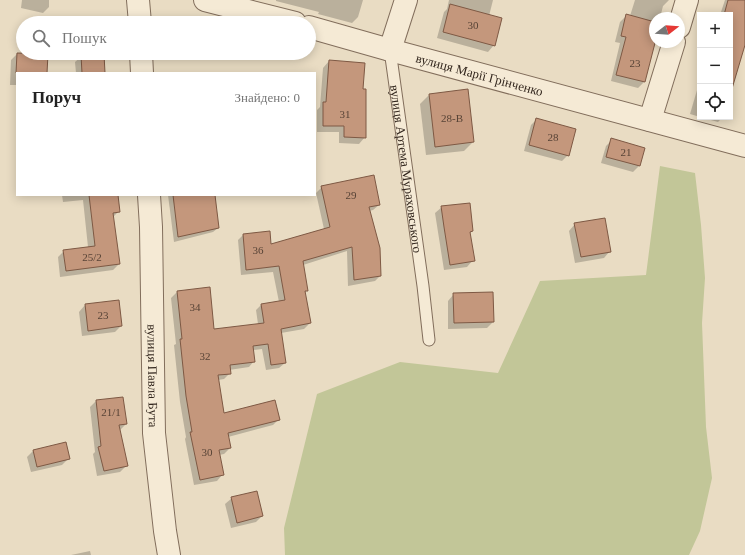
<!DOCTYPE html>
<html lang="uk">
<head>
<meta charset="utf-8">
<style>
  :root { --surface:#fff; --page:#f2f2f2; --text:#222; --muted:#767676; --line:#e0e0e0 }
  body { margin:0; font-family:Georgia,serif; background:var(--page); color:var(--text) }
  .controls { position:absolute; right:12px; top:12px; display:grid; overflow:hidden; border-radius:0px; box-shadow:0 2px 10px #0003 }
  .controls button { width:36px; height:36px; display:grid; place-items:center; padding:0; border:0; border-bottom:1px solid var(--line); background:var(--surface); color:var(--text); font:20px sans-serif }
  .compass { position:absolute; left:649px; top:12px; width:36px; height:36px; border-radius:50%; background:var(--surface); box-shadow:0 2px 10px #0003; rotate:73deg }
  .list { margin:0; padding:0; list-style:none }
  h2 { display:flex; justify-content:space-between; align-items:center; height:52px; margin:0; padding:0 16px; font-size:17px }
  h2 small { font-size:13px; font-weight:400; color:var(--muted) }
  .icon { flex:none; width:22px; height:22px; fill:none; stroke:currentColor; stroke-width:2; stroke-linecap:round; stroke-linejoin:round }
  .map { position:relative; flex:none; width:745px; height:555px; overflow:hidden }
  .search { position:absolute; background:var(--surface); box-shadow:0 2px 10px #0003; left:16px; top:16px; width:300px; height:44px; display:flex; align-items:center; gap:10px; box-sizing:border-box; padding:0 14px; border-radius:22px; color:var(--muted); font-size:15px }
  .panel { position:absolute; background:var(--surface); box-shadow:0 2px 10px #0003; left:16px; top:72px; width:300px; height:124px; border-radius:0px }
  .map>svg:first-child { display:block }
</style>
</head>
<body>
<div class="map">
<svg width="745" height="555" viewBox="0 0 745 555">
  <rect width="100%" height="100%" fill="#e9dcc3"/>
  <!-- green -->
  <path fill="#c2c698" d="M660 166 695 173 701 225 705 278 702 323 706 427 712 478 700 531 689 555H285L284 528 317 394 400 362 498 373 540 281 646 275Z"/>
  <!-- shadow -->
  <g fill="#0003">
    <path d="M22 0H49V7L43 13 21 8Z"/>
    <path d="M276 0H363L358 17 352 23 318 14 319 12 276 1Z"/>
    <path d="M449 0H493L489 16 494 45 488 52 437 38 444 12 447 9Z"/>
    <path d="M635 0H669L663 6 660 18H655V37L644 82 638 88 611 81 620 43 615 42 620 22 627 15 630 16Z"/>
    <path d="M725 0H745V42L730 91V15H720Z"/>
    <path d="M17 54 46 73H17V85H10L11 60Z"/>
    <path d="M82 56 104 73H76L75 62Z"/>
    <path d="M329 61 362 90 365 137 359 144 339 143V132H317V110L320 107 323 68Z"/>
    <path d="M700 80V117L690 114Z"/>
    <path d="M429 95 473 142 464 151 426 155 420 104Z"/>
    <path d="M700 117H723L718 122Z"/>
    <path d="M537 119 568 155 562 161 524 151 531 125Z"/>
    <path d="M612 140 640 165 633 172 601 163 606 146Z"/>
    <path d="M322 187 379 205 373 210 369 211 380 276 375 281 348 286 347 251 303 265 307 290 304 293 310 323 304 329 281 333 285 363 279 368 266 370 262 349 253 350 254 361 249 367 229 370V374L224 379 218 380 223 414 279 419 273 425 228 437 230 448 224 454 219 455 222 475 217 481 194 485 185 439 186 437 180 402 174 345 176 344 171 298 177 292 213 330 258 324 256 310 261 305 279 302 273 272 241 275 238 240 243 235 270 245 324 229 316 193Z"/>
    <path d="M62 195H110L119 211 113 217 119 264 113 270 60 277 58 257 64 251 88 247 83 200 63 202Z"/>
    <path d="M168 195H214L218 228 213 232 174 242Z"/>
    <path d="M442 207 472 231 469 234 473 260 467 267 444 270 435 213Z"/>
    <path d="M575 224 610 251 604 258 575 263 569 231Z"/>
    <path d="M454 294 493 322 487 328 448 329V301Z"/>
    <path d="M118 301 121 326 115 332 82 336 79 312 85 305Z"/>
    <path d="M122 398 126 424 119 431 126 466 120 472 97 476 93 454 95 452 90 407 96 401Z"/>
    <path d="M34 450 68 459 62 465 31 472 27 457Z"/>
    <path d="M232 498 262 516 256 522 231 528 225 504Z"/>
    <path d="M90 551 91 555H71Z"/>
  </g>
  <!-- building -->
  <g fill="#c4977c" stroke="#7e5944">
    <path d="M728 0H745V45L731 92 730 97V15H724Z"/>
    <path d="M450 4 502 18 495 46 443 32Z"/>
    <path d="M626 14 655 22V43L645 82 616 75 626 37 621 36Z"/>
    <path d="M17 53 48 54 47 73H16Z"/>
    <path d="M104 54 105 73H82L81 55Z"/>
    <path d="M329 60 365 63 363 89H366V138L344 137V126H323V102H326Z"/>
    <path d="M468 89 474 142 435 147 429 94Z"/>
    <path d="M536 118 576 129 569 156 529 145Z"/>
    <path d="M611 138 645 148 640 166 606 157Z"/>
    <path d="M374 175 380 205 369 207 380 248 381 276 354 280 352 247 303 261 308 291H305L311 323 281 329 286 363 271 365 268 344 253 346 255 362 230 365 231 374 218 375 224 413 275 400 280 420 228 433 231 448 219 450 224 475 200 480 190 432H192L186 396 180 339H182L177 291 210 287 214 329 264 323 261 304 285 300 279 266 246 270 243 234 270 231 271 244 330 227 321 186Z"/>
    <path d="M89 195H118L120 212 113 213 120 264 66 271 63 250 95 246Z"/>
    <path d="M173 195H215L219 228 178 237Z"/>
    <path d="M470 203 473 231 470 232 475 261 450 265 444 227 441 206Z"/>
    <path d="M605 218 611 252 581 257 574 223Z"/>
    <path d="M493 292 494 322 454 323 453 293Z"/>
    <path d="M119 300 122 326 88 331 85 304Z"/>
    <path d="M123 397 127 424 119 425 128 466 104 471 98 447 101 446 96 400Z"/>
    <path d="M66 442 70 459 37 467 33 450Z"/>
    <path d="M257 491 263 516 237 523 231 497Z"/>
  </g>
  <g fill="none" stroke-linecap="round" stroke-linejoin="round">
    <defs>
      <g id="service">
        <path id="s1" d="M390 50 423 286 429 340"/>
      </g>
      <g id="minor">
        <path d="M138 0 140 23"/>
        <path d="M205 0 295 23"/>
        <path id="s2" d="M309 27 390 50 745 146"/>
        <path d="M679 27 687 0"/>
        <path d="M390 50 406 0"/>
        <path d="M141 53 142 73"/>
        <path d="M650 120 674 42"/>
        <path id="s3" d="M149 195 151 227 154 433 165 531 169 555"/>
      </g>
    </defs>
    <!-- service casing -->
    <use href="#service" stroke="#826e5c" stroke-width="13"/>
    <!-- minor casing -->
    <use href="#minor" stroke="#826e5c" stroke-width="24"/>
    <!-- service -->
    <use href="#service" stroke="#f5ead5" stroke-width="11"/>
    <!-- minor -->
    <use href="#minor" stroke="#f5ead5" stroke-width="22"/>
  </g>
  <g text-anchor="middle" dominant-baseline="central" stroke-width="4" stroke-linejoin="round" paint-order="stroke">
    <!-- number labels -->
    <g font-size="11" fill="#574336">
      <text x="473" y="25">30</text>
      <text x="635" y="63">23</text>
      <text x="345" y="114">31</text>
      <text x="452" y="118">28-В</text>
      <text x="553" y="137">28</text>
      <text x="626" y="152">21</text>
      <text x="351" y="195">29</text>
      <text x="258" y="250">36</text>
      <text x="92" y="257">25/2</text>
      <text x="195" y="307">34</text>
      <text x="103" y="315">23</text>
      <text x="205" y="356">32</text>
      <text x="111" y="412">21/1</text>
      <text x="207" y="452">30</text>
    </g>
    <!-- street labels -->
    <g font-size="13" fill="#33271e" stroke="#f1e7d2">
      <text stroke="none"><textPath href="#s2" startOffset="177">вулиця Марії Грінченко</textPath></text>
      <text stroke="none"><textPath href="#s1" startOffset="120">вулиця Артема Мураховського</textPath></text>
      <text stroke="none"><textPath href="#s3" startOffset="181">вулиця Павла Бута</textPath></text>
    </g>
  </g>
</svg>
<div class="controls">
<button>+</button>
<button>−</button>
<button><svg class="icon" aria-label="locate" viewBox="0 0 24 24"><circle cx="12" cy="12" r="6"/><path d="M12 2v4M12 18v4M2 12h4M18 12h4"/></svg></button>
</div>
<svg class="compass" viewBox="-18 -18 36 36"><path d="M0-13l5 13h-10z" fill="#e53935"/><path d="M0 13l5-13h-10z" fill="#767676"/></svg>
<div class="search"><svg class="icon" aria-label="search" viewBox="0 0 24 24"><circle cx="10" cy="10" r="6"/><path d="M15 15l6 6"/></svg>Пошук</div>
<section class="panel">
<h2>Поруч<small>Знайдено: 0</small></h2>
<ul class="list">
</ul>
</section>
</div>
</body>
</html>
